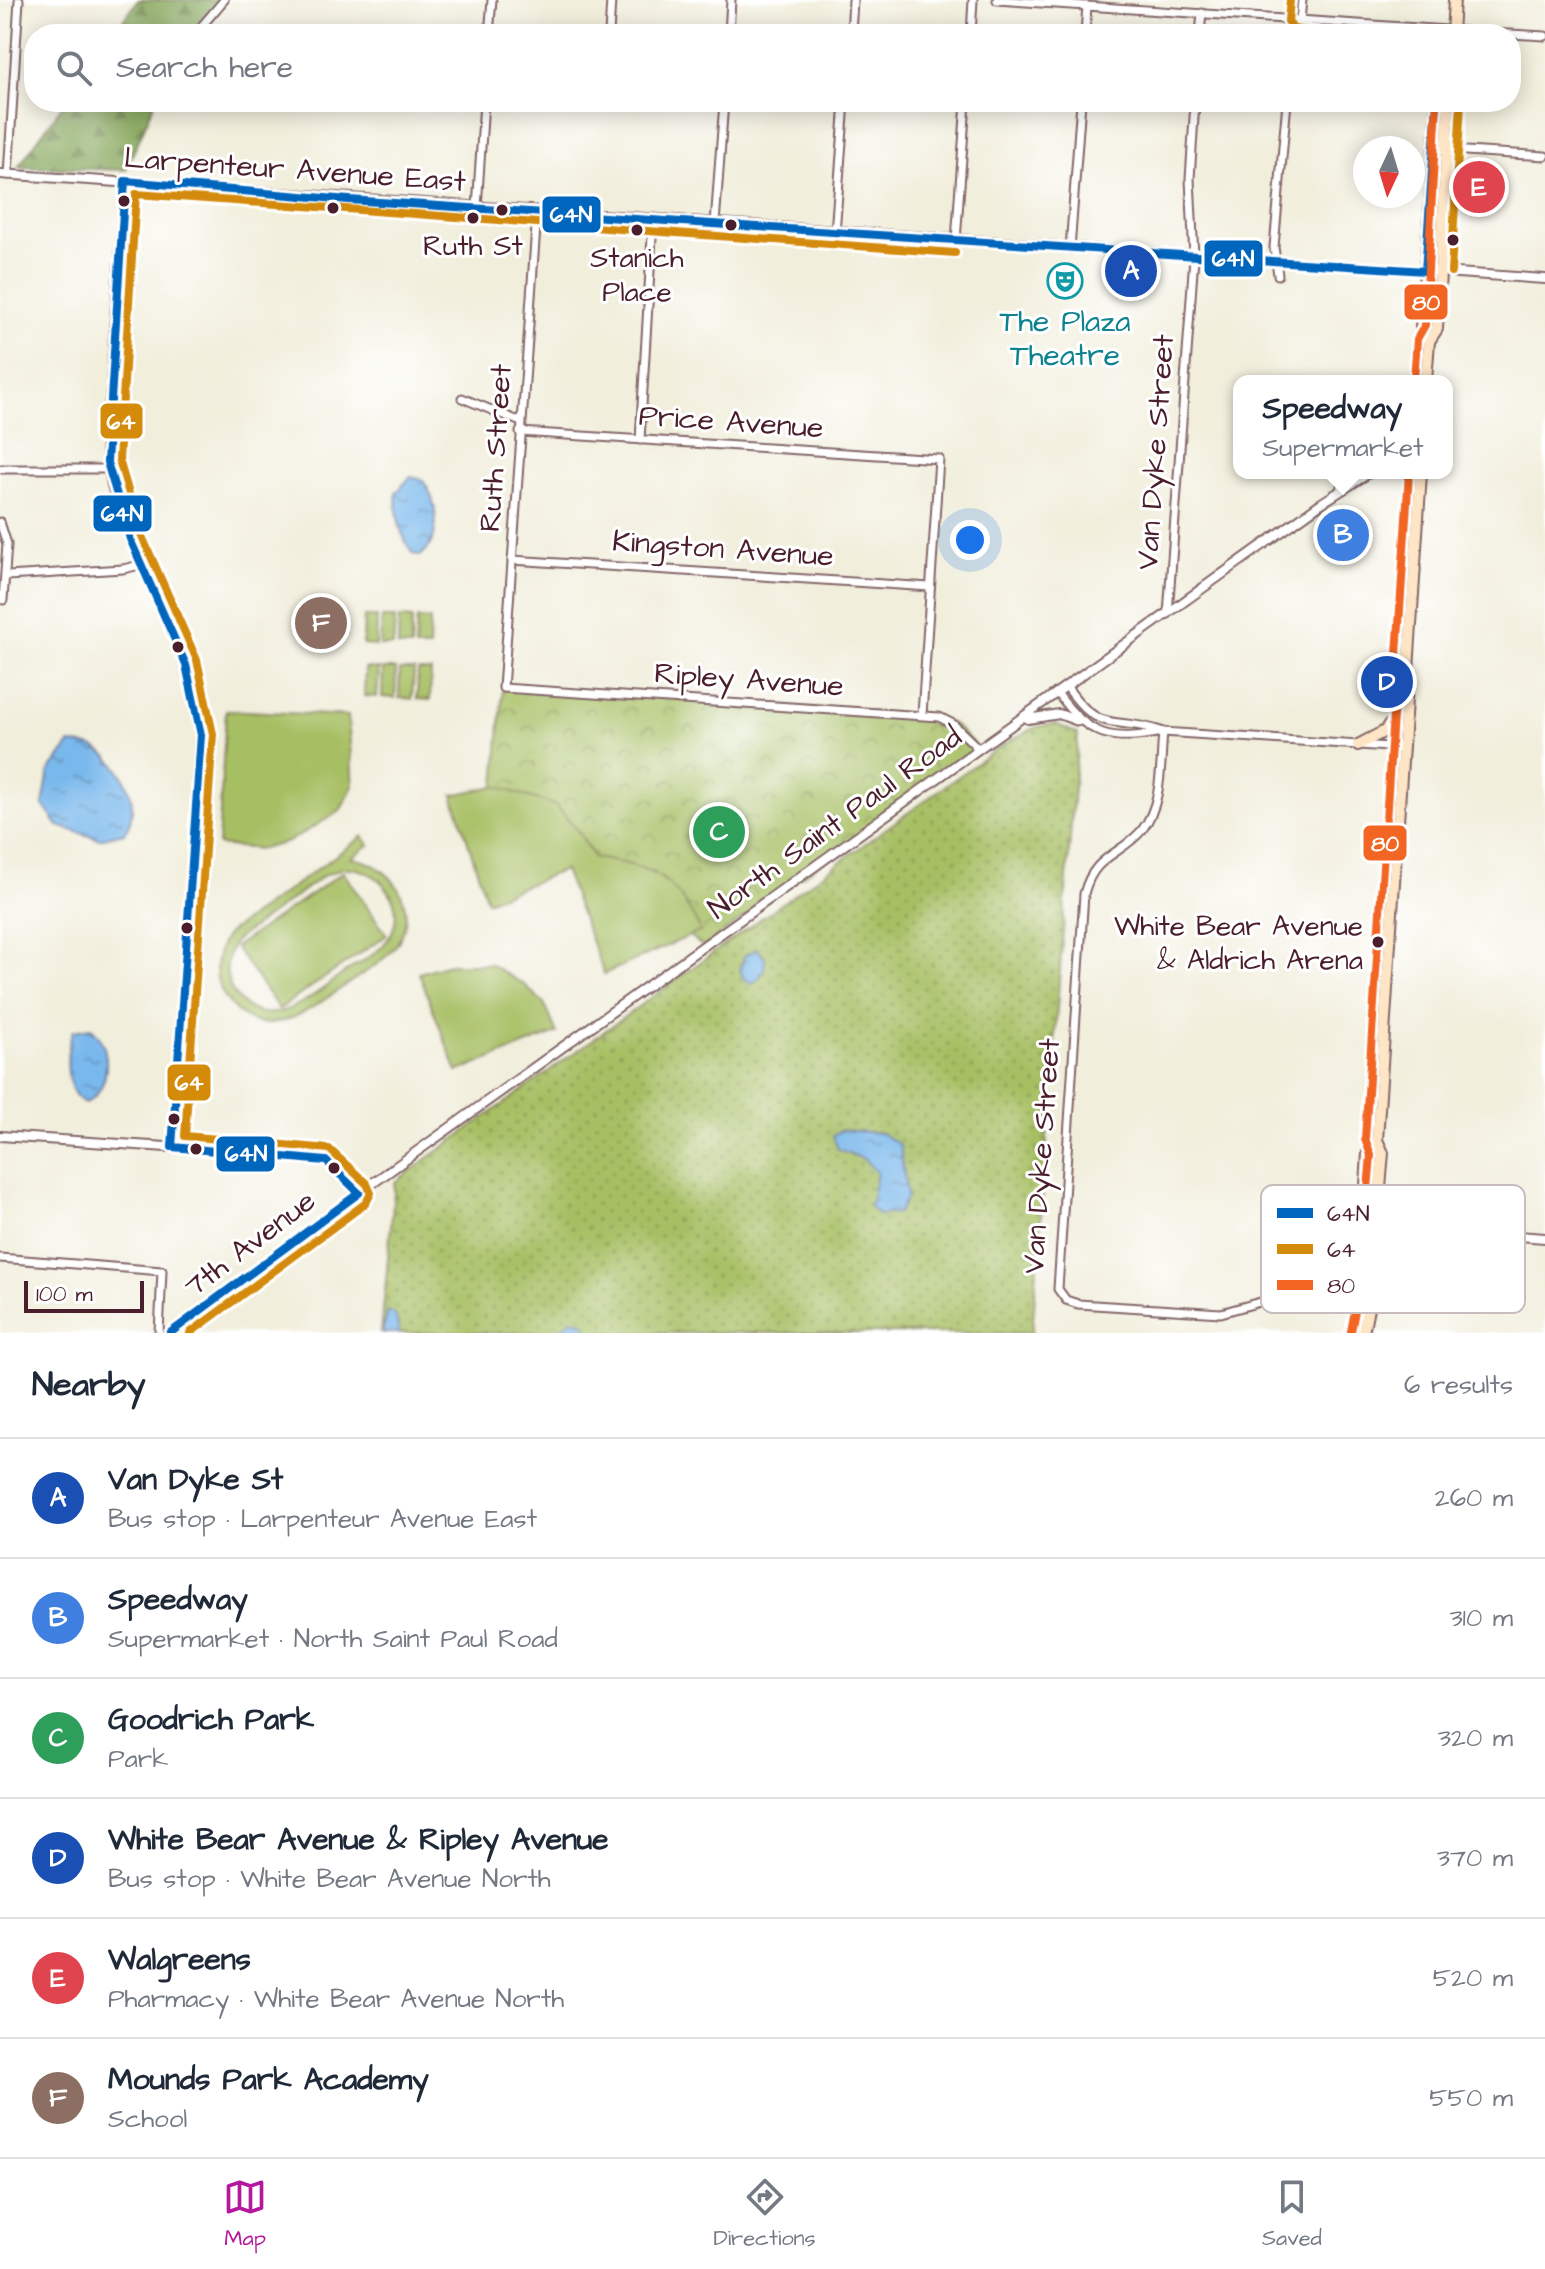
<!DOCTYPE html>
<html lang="en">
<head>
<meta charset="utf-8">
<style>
  :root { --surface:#fff; --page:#f2f2f3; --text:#1f2937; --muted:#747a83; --line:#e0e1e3; --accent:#b5179e }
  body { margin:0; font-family:"Architects Daughter",sans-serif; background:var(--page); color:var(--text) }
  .compass { position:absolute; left:1353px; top:136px; width:72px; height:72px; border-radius:50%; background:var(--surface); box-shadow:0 4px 20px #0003; rotate:184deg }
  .scale { position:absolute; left:24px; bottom:20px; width:120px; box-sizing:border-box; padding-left:8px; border:4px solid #4a1f2b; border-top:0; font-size:22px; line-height:28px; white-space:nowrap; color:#4a1f2b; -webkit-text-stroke:6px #fff; paint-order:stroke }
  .you { position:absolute; left:970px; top:540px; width:28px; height:28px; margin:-20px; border:6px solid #fff; border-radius:50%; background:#1a73e8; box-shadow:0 0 0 12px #1a73e833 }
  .badge { display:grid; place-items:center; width:52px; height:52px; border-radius:50%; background:var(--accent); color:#fff; font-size:26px; font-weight:700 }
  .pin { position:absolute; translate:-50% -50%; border:4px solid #fff; box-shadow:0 2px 8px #0006 }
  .popup { position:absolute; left:1233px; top:375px; width:220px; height:104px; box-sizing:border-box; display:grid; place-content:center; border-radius:16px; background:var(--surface); filter:drop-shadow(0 2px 6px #0005); font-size:26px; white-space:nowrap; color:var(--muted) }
  .popup b { font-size:30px; color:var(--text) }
  .popup::after { content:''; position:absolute; left:50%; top:100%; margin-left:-16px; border:16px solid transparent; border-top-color:var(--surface) }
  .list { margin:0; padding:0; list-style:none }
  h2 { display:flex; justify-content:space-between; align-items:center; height:104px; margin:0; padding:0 32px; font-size:34px }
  h2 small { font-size:26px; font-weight:400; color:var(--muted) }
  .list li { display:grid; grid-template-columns:52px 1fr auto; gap:24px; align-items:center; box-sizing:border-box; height:120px; padding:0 32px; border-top:2px solid var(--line) }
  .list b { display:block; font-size:30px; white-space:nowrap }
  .list p { margin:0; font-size:26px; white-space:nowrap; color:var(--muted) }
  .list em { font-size:26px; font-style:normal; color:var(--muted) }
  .icon { flex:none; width:44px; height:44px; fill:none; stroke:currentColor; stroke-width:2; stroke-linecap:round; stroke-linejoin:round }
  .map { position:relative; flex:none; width:1545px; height:1333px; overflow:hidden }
  .search { position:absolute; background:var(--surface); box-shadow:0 4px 20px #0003; left:24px; right:24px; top:24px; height:88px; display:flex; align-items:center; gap:20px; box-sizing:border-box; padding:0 28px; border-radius:32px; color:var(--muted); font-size:30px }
  .sheet { height:824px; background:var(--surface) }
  nav { display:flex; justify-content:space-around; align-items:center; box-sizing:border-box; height:112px; border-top:2px solid var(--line); background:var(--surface); font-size:22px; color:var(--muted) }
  nav a { display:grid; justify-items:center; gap:4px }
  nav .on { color:var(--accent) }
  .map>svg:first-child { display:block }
</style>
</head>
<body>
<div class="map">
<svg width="1545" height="1333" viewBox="0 0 1545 1333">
  <defs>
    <pattern id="grass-dots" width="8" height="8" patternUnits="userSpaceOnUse" patternTransform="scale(2)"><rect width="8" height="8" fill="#a7bf64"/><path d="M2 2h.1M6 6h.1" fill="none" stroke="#8a9b53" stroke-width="1.8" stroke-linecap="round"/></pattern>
    <pattern id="forest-firs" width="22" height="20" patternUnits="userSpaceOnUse" patternTransform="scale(2)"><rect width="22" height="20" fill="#85a65a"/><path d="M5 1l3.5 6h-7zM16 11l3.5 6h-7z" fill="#6f874b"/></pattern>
    <pattern id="park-crowns" width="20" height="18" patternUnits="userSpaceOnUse" patternTransform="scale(2)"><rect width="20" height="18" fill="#a7bf64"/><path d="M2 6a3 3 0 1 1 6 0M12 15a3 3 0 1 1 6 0" fill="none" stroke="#8a9b53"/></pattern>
    <pattern id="water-ripples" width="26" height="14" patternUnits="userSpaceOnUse" patternTransform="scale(2)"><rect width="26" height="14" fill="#79b8ec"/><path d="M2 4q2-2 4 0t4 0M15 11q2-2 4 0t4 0" fill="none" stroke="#6595bf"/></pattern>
  </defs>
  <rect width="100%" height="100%" fill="#fff"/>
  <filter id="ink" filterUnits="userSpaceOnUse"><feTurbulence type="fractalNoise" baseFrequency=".0125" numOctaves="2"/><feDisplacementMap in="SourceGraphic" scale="16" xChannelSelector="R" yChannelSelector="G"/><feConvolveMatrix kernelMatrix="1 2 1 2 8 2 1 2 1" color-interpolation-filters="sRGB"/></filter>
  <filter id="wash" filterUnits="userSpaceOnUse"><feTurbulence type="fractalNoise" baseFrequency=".006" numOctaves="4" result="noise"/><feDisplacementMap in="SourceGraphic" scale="32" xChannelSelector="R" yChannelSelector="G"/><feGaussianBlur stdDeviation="1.8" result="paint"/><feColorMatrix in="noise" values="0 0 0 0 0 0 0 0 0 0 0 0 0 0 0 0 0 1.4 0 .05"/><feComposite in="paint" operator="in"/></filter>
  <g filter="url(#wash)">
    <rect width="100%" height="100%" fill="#f1eedb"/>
    <!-- grass -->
    <path fill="url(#grass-dots)" stroke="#786f48" stroke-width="2" d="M1056 724 1078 734 1032 1333H381L395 1182 1002 745 1036 727Z"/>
    <!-- forest -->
    <g fill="url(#forest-firs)" stroke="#686242" stroke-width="2">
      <path d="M138 0H222L192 34H113Z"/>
      <path d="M65 102H155L126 170 18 167Z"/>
    </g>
    <!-- park -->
    <path fill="url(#park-crowns)" stroke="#786f48" stroke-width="2" d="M503 688 922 715 953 724 979 749 703 947 593 858 495 786Z"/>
    <!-- pitch -->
    <g fill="#a7bf64" stroke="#786f48" stroke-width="2" fill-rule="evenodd">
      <path d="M364 617H377L376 646 363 645Z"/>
      <path d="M382 618H395L393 646H380Z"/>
      <path d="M399 618 412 619 411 647H398Z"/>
      <path d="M417 619 430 620 429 648H415Z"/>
      <path d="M365 668 379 669 377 697 364 696Z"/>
      <path d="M383 669H396L395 698 382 697Z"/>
      <path d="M400 670H414L412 699 399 698Z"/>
      <path d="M418 671H431L430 700 417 699Z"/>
      <path d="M226 710 348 716 353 786 340 811 288 842 261 849 218 845Z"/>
      <path d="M495 786 557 806 580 834 594 858C654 867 673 875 701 931L604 974 564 870 487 901 453 795Z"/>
      <path d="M363 836 369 845 351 858C394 863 423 910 394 948 382 963 362 974 346 985 309 1010 260 1051 225 997 211 977 215 953 227 934ZM343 868C380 866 411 905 388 939 378 954 359 963 344 973 314 995 264 1040 233 992 223 975 225 956 236 940L323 876Z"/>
      <path d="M343 872 387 935 279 1009 235 947Z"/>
      <path d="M449 964H490L523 984 544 1003 557 1033 457 1072 419 973Z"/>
    </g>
    <!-- water -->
    <g fill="url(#water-ripples)" stroke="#626c8c" stroke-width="2">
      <path d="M410 477 422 479C438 500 443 539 420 556L413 554C399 533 397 518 396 493Z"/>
      <path d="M70 744C78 745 87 744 95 748 123 762 144 806 124 833L99 839 58 826 43 805 49 771Z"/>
      <path d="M757 949 765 958C765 969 763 977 752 983L744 979 740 969 745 955Z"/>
      <path d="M91 1028C113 1044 111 1092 85 1103 63 1093 65 1051 73 1031Z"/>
      <path d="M842 1130 881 1133 900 1145 907 1197 898 1213 879 1215 870 1207 877 1173 864 1159 838 1149 833 1136Z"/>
      <path d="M388 1311 396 1316 399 1333H382Z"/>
      <path d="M573 1319 584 1322 588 1333 574 1328 566 1333H555Z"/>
    </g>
  </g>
  <g filter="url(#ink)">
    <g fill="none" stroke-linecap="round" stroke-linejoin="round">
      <defs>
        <g id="minor">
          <path d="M997 0 1508 34"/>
          <path d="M1300 20 1302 0"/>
          <path d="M195 34 224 0"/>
          <path d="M489 34 492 0"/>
          <path d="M609 34 611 0"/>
          <path d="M729 34 731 0"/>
          <path d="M851 34 853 0"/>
          <path d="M971 34 973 0"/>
          <path d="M1085 34 1087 6"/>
          <path d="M1200 34 1202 13"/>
          <path d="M1292 34 1293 20"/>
          <path d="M1511 34 1545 36"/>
          <path d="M1434 149 1545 156"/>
          <path d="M8 175 19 0"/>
          <path d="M477 208 484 102"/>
          <path d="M537 213 503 688 939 717 953 724 979 749"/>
          <path d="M715 224 724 102"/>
          <path d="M835 233 845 102"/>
          <path d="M956 241 966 102"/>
          <path d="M1070 249 1081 102"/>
          <path d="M1278 275 1274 247 1287 102"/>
          <path d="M462 398 521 422"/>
          <path d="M520 432 939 459 922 715"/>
          <path d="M640 440 653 220"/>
          <path d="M0 469H108"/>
          <path d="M0 522 7 544 3 600"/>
          <path d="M512 560 930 587"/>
          <path d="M7 576 123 569 144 564"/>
          <path d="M1168 614 1194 257 1190 179 1195 102"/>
          <path d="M1067 687C1101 736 1113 715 1161 731"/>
          <path d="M1058 694C1089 737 1111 742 1163 732L1404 748"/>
          <path d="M1163 732C1160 764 1163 803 1142 830 1120 856 1094 854 1084 894L1058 1289 1066 1300 1078 1304 1221 1313 1267 1300 1303 1299 1312 1294 1325 1271 1333 1222 1363 1224"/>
          <path d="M0 1258 162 1271 159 1333"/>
        </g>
        <g id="tertiary">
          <path d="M0 174 1545 279"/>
          <path d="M125 181C120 249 114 318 111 387 109 414 103 445 109 472 128 566 192 634 201 735L172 1147"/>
          <path d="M1341 488 1353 473"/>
          <path d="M1028 719 1059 714 1078 721"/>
          <path d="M0 1136 289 1155 326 1161 359 1193"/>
          <path d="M1363 1224 1545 1238"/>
          <path d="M170 1333 359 1193 1320 504 1369 473"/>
        </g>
        <g id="secondary">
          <path d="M1452 34 1454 0"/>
          <path d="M1429 341 1437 329 1449 102"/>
          <path d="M1426 381 1429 341 1421 327 1437 102"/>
          <path d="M1358 745 1385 731 1405 704"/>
          <path d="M1357 1333 1368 1152 1377 1140"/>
          <path d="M1363 1333 1371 1293 1383 1153 1377 1140 1421 473"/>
        </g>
      </defs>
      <!-- minor casing -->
      <use href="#minor" stroke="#846769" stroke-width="11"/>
      <!-- tertiary casing -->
      <use href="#tertiary" stroke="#846769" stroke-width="12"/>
      <!-- secondary casing -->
      <use href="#secondary" stroke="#846769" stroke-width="14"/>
      <!-- minor -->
      <use href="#minor" stroke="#fff" stroke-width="7"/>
      <!-- tertiary -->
      <use href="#tertiary" stroke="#fff" stroke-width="8"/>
      <!-- secondary -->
      <use href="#secondary" stroke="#fde5c5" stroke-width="10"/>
      <defs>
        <path id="bus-1" d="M170 1333 359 1193 326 1161 172 1147 201 735 186 665 130 539 107 462 125 181 349 200 1425 271 1437 102"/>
        <g id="bus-2">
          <path d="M1290 0 1288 21 1293 29 1330 34"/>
          <path d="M1451 272 1461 103"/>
          <path d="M190 1333 366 1203 371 1193 367 1184 329 1149 185 1136 213 734 197 660 141 534 119 460 136 194 955 253"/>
        </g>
        <g id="bus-3">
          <path d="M1414 380 1417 339 1425 325 1437 102"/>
          <path d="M1351 1331 1359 1291 1371 1155 1365 1139 1409 473"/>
        </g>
      </defs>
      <!-- bus-1 casing -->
      <use href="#bus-1" stroke="#fff" stroke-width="14"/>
      <!-- bus-2 casing -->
      <use href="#bus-2" stroke="#fff" stroke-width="14"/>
      <!-- bus-3 casing -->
      <use href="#bus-3" stroke="#fff" stroke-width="14"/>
      <!-- bus-1 -->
      <use href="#bus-1" stroke="#0065bd" stroke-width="8"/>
      <!-- bus-2 -->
      <use href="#bus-2" stroke="#d48b09" stroke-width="8"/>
      <!-- bus-3 -->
      <use href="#bus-3" stroke="#f26522" stroke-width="8"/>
    </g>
  </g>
  <!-- icons -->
  <defs>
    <symbol id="theatre-ring" viewBox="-11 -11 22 22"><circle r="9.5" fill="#fff" stroke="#0f9aa8" stroke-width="1.5"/><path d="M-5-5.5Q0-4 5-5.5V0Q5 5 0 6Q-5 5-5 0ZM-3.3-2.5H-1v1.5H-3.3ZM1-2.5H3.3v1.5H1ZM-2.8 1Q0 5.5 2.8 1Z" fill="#0f9aa8"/></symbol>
  </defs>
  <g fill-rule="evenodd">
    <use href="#theatre-ring" x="1045" y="261" width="40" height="40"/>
  </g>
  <!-- markers -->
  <g fill="#4a1f2b" stroke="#fff" stroke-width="3">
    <circle cx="124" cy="201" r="7"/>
    <circle cx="333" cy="208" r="7"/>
    <circle cx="502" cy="210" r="7"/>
    <circle cx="473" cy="218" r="7"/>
    <circle cx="731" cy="225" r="7"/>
    <circle cx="637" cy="230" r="7"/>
    <circle cx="1453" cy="240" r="7"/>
    <circle cx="178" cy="647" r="7"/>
    <circle cx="187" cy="928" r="7"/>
    <circle cx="1378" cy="942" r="7"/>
    <circle cx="174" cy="1119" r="7"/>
    <circle cx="196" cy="1149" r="7"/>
    <circle cx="334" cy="1168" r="7"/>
  </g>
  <g text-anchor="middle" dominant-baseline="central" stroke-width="6" stroke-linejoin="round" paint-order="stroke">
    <!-- bus labels -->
    <g font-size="28" fill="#4a1f2b" stroke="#fff">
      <text x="473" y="246">Ruth St</text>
      <text x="637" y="258">Stanich<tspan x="637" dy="34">Place</tspan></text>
      <text x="1363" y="926" text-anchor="end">White Bear Avenue<tspan x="1363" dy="34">&amp; Aldrich Arena</tspan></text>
    </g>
    <!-- street labels -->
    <g font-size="30" fill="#4a1f2b" stroke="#fff">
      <text transform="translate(295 170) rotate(4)">Larpenteur Avenue East</text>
      <text transform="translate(731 422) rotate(4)">Price Avenue</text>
      <text transform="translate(496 448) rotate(-86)">Ruth Street</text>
      <text transform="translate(1156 452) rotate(-86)">Van Dyke Street</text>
      <text transform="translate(723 549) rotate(4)">Kingston Avenue</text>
      <text transform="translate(749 680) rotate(4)">Ripley Avenue</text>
      <text transform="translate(835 823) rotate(-36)">North Saint Paul Road</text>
      <text transform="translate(1042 1156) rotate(-86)">Van Dyke Street</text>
      <text transform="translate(250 1244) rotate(-37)">7th Avenue</text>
    </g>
    <!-- culture labels -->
    <g font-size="30" fill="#0d838f" stroke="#fff">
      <text x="1065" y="322">The Plaza<tspan x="1065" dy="34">Theatre</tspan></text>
    </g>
  </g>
  <!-- legend -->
  <rect x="1261" y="1185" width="264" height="128" rx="12" fill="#fff" stroke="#c9bcbf" stroke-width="2"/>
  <rect x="1277" y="1208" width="36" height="10" fill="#0065bd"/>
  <rect x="1277" y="1244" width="36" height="10" fill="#d48b09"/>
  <rect x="1277" y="1280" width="36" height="10" fill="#f26522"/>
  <g font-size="22" fill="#4a1f2b">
    <text x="1327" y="1221">64N</text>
    <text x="1327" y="1257">64</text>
    <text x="1327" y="1293">80</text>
  </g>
  <g stroke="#fff" stroke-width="3">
    <rect x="541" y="195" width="61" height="39" rx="8" fill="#0065bd"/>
    <rect x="1203" y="239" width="61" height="39" rx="8" fill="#0065bd"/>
    <rect x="1403" y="283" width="46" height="38" rx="8" fill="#f26522"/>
    <rect x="99" y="402" width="45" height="38" rx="8" fill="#d48b09"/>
    <rect x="92" y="494" width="61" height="39" rx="8" fill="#0065bd"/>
    <rect x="1362" y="824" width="46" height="38" rx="8" fill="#f26522"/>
    <rect x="166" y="1063" width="46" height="39" rx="8" fill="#d48b09"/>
    <rect x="215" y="1135" width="61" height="38" rx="8" fill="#0065bd"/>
  </g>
  <g font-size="22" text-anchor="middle" font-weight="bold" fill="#fff">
    <text x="571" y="222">64N</text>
    <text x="1233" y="266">64N</text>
    <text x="1426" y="310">80</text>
    <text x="121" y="429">64</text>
    <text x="122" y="521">64N</text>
    <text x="1385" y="851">80</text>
    <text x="189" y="1090">64</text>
    <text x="246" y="1161">64N</text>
  </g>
</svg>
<svg class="compass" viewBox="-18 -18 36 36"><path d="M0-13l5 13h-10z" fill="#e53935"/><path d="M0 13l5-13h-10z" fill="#747a83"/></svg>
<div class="scale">100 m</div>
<div class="you"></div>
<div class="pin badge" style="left:1131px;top:271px;background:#1a4fb4">A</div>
<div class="pin badge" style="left:1343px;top:535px;background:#3f7fe0">B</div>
<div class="popup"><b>Speedway</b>Supermarket</div>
<div class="pin badge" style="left:719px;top:832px;background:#2e9e5b">C</div>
<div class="pin badge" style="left:1387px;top:682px;background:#1a4fb4">D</div>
<div class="pin badge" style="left:1479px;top:187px;background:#e0444e">E</div>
<div class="pin badge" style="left:321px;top:623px;background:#8d6e63">F</div>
<div class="search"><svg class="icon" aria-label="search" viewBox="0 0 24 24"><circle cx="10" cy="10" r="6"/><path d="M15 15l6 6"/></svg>Search here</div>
</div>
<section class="sheet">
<h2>Nearby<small>6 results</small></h2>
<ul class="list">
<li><span class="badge" style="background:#1a4fb4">A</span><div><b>Van Dyke St</b><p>Bus stop · Larpenteur Avenue East</p></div><em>260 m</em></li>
<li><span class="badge" style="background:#3f7fe0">B</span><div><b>Speedway</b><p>Supermarket · North Saint Paul Road</p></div><em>310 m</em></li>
<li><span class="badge" style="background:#2e9e5b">C</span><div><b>Goodrich Park</b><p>Park</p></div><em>320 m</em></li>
<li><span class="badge" style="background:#1a4fb4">D</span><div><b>White Bear Avenue &amp; Ripley Avenue</b><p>Bus stop · White Bear Avenue North</p></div><em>370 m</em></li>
<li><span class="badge" style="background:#e0444e">E</span><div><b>Walgreens</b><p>Pharmacy · White Bear Avenue North</p></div><em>520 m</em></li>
<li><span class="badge" style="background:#8d6e63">F</span><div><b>Mounds Park Academy</b><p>School</p></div><em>550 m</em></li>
</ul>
</section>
<nav>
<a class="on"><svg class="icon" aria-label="map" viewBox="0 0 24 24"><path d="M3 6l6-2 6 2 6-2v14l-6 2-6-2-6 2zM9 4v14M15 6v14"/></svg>Map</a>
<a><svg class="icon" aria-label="directions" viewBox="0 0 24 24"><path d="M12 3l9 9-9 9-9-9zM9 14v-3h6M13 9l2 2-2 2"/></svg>Directions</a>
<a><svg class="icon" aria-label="saved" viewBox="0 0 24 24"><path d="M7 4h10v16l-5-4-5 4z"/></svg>Saved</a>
</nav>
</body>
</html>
